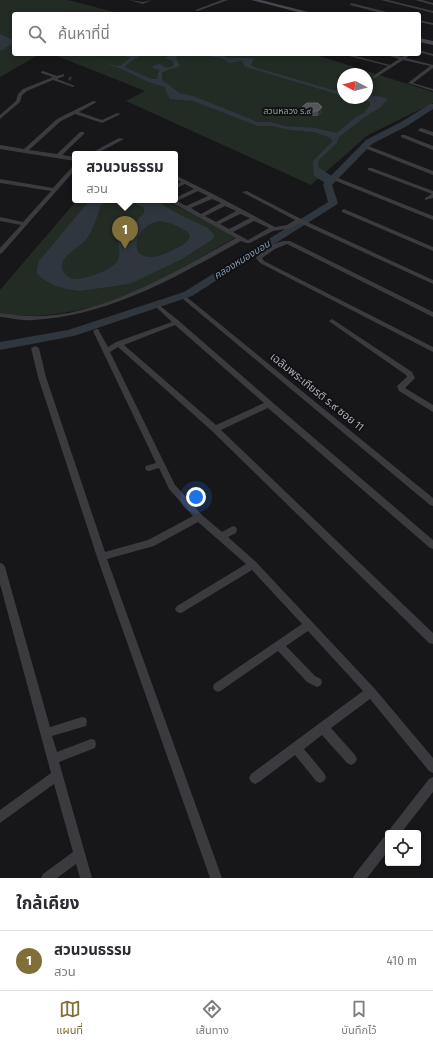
<!DOCTYPE html>
<html lang="th">
<head>
<meta charset="utf-8">
<style>
  :root { --surface:#fff; --page:#f2f2f3; --text:#2b2b33; --muted:#7c7c81; --line:#e1e1e2; --accent:#806f38 }
  body { margin:0; font-family:"Fira Sans Condensed","Noto Sans Thai",sans-serif; background:var(--page); color:var(--text) }
  .controls { position:absolute; right:12px; bottom:12px; display:grid; overflow:hidden; border-radius:4px; box-shadow:0 2px 6px #0003 }
  .controls button { width:36px; height:36px; display:grid; place-items:center; padding:0; border:0; border-bottom:1px solid var(--line); background:var(--surface); color:var(--text); font:20px sans-serif }
  .compass { position:absolute; left:337px; top:68px; width:36px; height:36px; border-radius:50%; background:var(--surface); box-shadow:0 2px 6px #0003; rotate:277deg }
  .you { position:absolute; left:196px; top:497px; width:14px; height:14px; margin:-10px; border:3px solid #fff; border-radius:50%; background:#1a73e8; box-shadow:0 0 0 6px #1a73e833 }
  .badge { display:grid; place-items:center; width:26px; height:26px; border-radius:50%; background:var(--accent); color:#fff; font-size:13px; font-weight:700 }
  .pin { position:absolute; translate:-50% -33px; filter:drop-shadow(0 1px 2px #0008) }
  .pin::after { content:''; position:absolute; top:21px; width:14px; height:12px; background:inherit; clip-path:polygon(0 0,100% 0,50% 100%) }
  .popup { position:absolute; left:72px; top:151px; width:106px; height:52px; box-sizing:border-box; display:grid; place-content:center; border-radius:4px; background:var(--surface); filter:drop-shadow(0 1px 3px #0005); font-size:13px; white-space:nowrap; color:var(--muted) }
  .popup b { font-size:15px; color:var(--text) }
  .popup::after { content:''; position:absolute; left:50%; top:100%; margin-left:-8px; border:8px solid transparent; border-top-color:var(--surface) }
  .list { margin:0; padding:0; list-style:none }
  h2 { display:flex; justify-content:space-between; align-items:center; height:52px; margin:0; padding:0 16px; font-size:17px }
  h2 small { font-size:13px; font-weight:400; color:var(--muted) }
  .list li { display:grid; grid-template-columns:26px 1fr auto; gap:12px; align-items:center; box-sizing:border-box; height:60px; padding:0 16px; border-top:1px solid var(--line) }
  .list b { display:block; font-size:15px; white-space:nowrap }
  .list p { margin:0; font-size:13px; white-space:nowrap; color:var(--muted) }
  .list em { font-size:13px; font-style:normal; color:var(--muted) }
  .icon { flex:none; width:22px; height:22px; fill:none; stroke:currentColor; stroke-width:2; stroke-linecap:round; stroke-linejoin:round }
  .map { position:relative; flex:none; width:433px; height:878px; overflow:hidden }
  .search { position:absolute; background:var(--surface); box-shadow:0 2px 6px #0003; left:12px; right:12px; top:12px; height:44px; display:flex; align-items:center; gap:10px; box-sizing:border-box; padding:0 14px; border-radius:4px; color:var(--muted); font-size:15px }
  .sheet { height:112px; background:var(--surface) }
  nav { display:flex; justify-content:space-around; align-items:center; box-sizing:border-box; height:56px; border-top:1px solid var(--line); background:var(--surface); font-size:11px; color:var(--muted) }
  nav a { display:grid; justify-items:center; gap:2px }
  nav .on { color:var(--accent) }
  .map>svg:first-child { display:block }
</style>
</head>
<body>
<div class="map">
<svg width="433" height="878" viewBox="0 0 433 878">
  <rect width="100%" height="100%" fill="#171719"/>
  <!-- green -->
  <g fill="#232b25" fill-rule="evenodd">
    <path d="M0 0H68L122 14H14V54H40L0 77Z"/>
    <path d="M52 54H313L433 92V103L368 135 311 185 126 101 145 91ZM343 74H367V98H343Z"/>
    <path d="M77 200H165L236 237C208 253 181 269 153 284 112 305 46 323 0 313V290Z"/>
  </g>
  <!-- water -->
  <g fill="#2f363e" fill-rule="evenodd">
    <path d="M0 34 14 40V43L0 51Z"/>
    <path d="M81 54 116 66H120L130 58 129 57 113 54H144L130 62 124 67 152 79H157L158 73 160 70 152 68 153 66 159 64C165 67 167 69 173 66V61L165 58 172 54H178L176 58 180 66 162 72V80L180 93 196 97 258 122H271L285 126 315 128 337 133 356 117 364 113 370 105V102L353 98H367V96C374 95 382 96 388 99L381 107 365 117 339 137 337 143 318 161V167L335 178 327 184 314 176 313 161 332 142 331 138 314 132 290 130 272 126H258L193 101 170 99 168 96 165 87 148 82 122 69Z"/>
    <path d="M196 54 223 56 228 58H254L251 65 254 67 343 93V96L250 68 245 67 242 61 229 63 221 58Z"/>
    <path d="M90 200H110L101 205C96 218 94 230 85 241 78 248 63 255 62 265 61 272 67 276 72 279 83 280 110 271 117 262 121 256 119 249 118 243L128 230 144 213V208L128 200H155L180 215 208 228 214 235 213 239 182 259 132 283 122 285 79 291 66 289 53 285 40 277 37 273V268L39 261ZM159 221C170 222 179 227 188 232L190 237C187 244 180 246 173 250 127 274 127 228 159 221Z"/>
  </g>
  <g fill="none" stroke-linecap="round" stroke-linejoin="round">
    <!-- river -->
    <path fill="#2f363e" fill-rule="evenodd" d="M430 104H433V109L407 126 372 144 332 185 338 203 336 205 192 296 74 336 0 350V342L68 330 184 292 328 202 323 184 366 140 401 122Z"/>
    <!-- minor-tunnel -->
    <path stroke="#343539" stroke-width="4" stroke-dasharray="4 2" stroke-linecap="butt" d="M69 78 71 79"/>
    <!-- minor -->
    <g fill="#3a3a3f" fill-rule="evenodd">
      <path d="M129 0 143 2 152 0 143 4Z"/>
      <path d="M222 0H228L198 11 195 10Z"/>
      <path d="M381 0H388L433 11V13Z"/>
      <path d="M415 0H422L433 3V5Z"/>
      <path d="M351 3 391 13 392 14H385L350 5Z"/>
      <path d="M419 20 433 23V25L419 22Z"/>
      <path d="M419 50 433 54V56L419 52Z"/>
      <path d="M341 54H348L390 65 399 59 383 54H390L402 57 406 54H411L406 58 433 65V68L413 83 433 89V91L408 83 430 66 403 60 375 78H373V76L388 66Z"/>
      <path d="M43 71 57 76 64 74V76L57 79 75 86 73 87 53 80 27 91 22 95 20 102 0 119V115L16 101 18 94 23 89 53 77 41 73V72Z"/>
      <path d="M93 101 97 102 79 112 102 120 117 113 121 114 102 123 75 114 61 121 29 150 57 154 80 132H84V134L62 155 75 157V161L0 149V145L24 149 57 119Z"/>
      <path d="M421 128 433 132V136L419 131 418 130Z"/>
      <path d="M401 135H405L433 146V150L401 137Z"/>
      <path d="M119 138 124 139 96 154H89Z"/>
      <path d="M367 147H371L433 171V175L367 149Z"/>
      <path d="M75 165V170L2 253 0 254V248L21 225 0 221V217L23 222 51 191 0 183V179L53 188 73 166Z"/>
      <path d="M368 168H372L433 191V198L425 200V198L432 194 368 170Z"/>
      <path d="M175 175 215 195 275 227 287 225 295 220 242 192 247 191 303 220 433 280V284L300 223 291 228 273 231 250 243H246L241 241C176 277 109 316 33 320 22 321 11 318 0 317V313C10 314 20 316 30 316 99 319 178 270 236 238L169 201 168 200H175V198L194 189 185 184 175 189V185L181 182 175 179ZM198 191 208 196 186 206 177 201ZM212 199 221 203 201 214 191 208ZM225 206 236 211 216 222 205 216ZM240 214 250 218 229 229 220 224ZM254 221 269 228 248 240 233 232Z"/>
      <path d="M338 178 433 216V220L336 181V179Z"/>
      <path d="M344 209 433 247V251L342 212V210Z"/>
      <path d="M284 241H290L433 312V317L287 244 275 249 262 258 264 261 433 347V352L260 263 256 258C263 249 273 243 284 241Z"/>
      <path d="M186 297 188 298 433 498V506L430 505 184 300 183 299Z"/>
      <path d="M159 305 179 321 272 402 433 540V549L430 548 268 408 221 430 433 633V644L429 643 212 431 118 347 110 352 175 485 202 515 222 532 233 526 236 527 237 530 236 533 228 537 256 562 375 689 433 758V773L429 771 370 699 331 728 355 755 357 759 355 763 351 765 347 763 322 735 304 749 324 773 326 777 324 781 320 783 316 781 295 755 259 782 255 784 251 782 249 778 251 774 363 691 308 631 286 646 315 676 321 679 322 682 321 685 317 687 307 682 278 651 222 690 218 692 214 690 213 687 214 684 302 624 252 570 183 612 180 613 177 612 175 609 177 606 246 564 198 522 154 546 107 559 222 878H210L97 557 38 377 31 348 35 346 39 348 46 377 105 552 148 540 193 516 169 489 159 468 149 471 146 470 145 468 146 466 156 463 93 331 96 329H98L108 347 116 342 172 322 157 308 156 307ZM175 325 264 403 216 425 124 345Z"/>
      <path d="M332 319 412 372 415 378 405 388 433 405V412L399 391 397 386 407 377 406 375 330 322 329 321Z"/>
      <path d="M0 563 3 564 5 567 50 727 82 717 86 718 87 722 86 726 52 736 57 752 91 739 95 740 96 744 95 748 59 762 92 878H80L76 864 57 878H41L43 874 73 852 54 784 0 823V810L51 773 0 584Z"/>
      <path d="M433 777V792L401 833H388L390 829 429 779Z"/>
      <path d="M388 835V851L367 878H353L355 874 384 837Z"/>
    </g>
    <!-- secondary -->
    <g fill="#46474d" fill-rule="evenodd">
      <path d="M251 0H261L316 14H306Z"/>
      <path d="M419 38 433 41V45L419 42Z"/>
    </g>
  </g>
  <!-- wall -->
  <path fill="#4a4b51" d="M307 103 322 113 318 116H308L302 112V107Z"/>
  <!-- shaded-wall -->
  <path fill="#313236" d="M322 107V113L318 116V111Z"/>
  <!-- building -->
  <path fill="#54565c" stroke="#62636a" d="M307 103H318L322 107 318 111H308L302 107Z"/>
  <g text-anchor="middle" dominant-baseline="central" stroke-width="4" stroke-linejoin="round" paint-order="stroke">
    <!-- far-park labels -->
    <g font-size="9" fill="#81a287" stroke="#121214">
      <text x="287" y="111">สวนหลวง ร.๙</text>
    </g>
    <!-- far-water labels -->
    <g font-size="10" font-style="italic" fill="#8296b1" stroke="#121214">
      <text transform="translate(242 260) rotate(-32)">คลองหนองบอน</text>
    </g>
    <!-- street labels -->
    <g font-size="11" fill="#a9acb8" stroke="#121214">
      <text transform="translate(317 392) rotate(39)">เฉลิมพระเกียรติ ร.๙ ซอย 11</text>
    </g>
  </g>
</svg>
<div class="controls">
<button><svg class="icon" aria-label="locate" viewBox="0 0 24 24"><circle cx="12" cy="12" r="6"/><path d="M12 2v4M12 18v4M2 12h4M18 12h4"/></svg></button>
</div>
<svg class="compass" viewBox="-18 -18 36 36"><path d="M0-13l5 13h-10z" fill="#e53935"/><path d="M0 13l5-13h-10z" fill="#7c7c81"/></svg>
<div class="you"></div>
<div class="pin badge" style="left:125px;top:249px">1</div>
<div class="popup"><b>สวนวนธรรม</b>สวน</div>
<div class="search"><svg class="icon" aria-label="search" viewBox="0 0 24 24"><circle cx="10" cy="10" r="6"/><path d="M15 15l6 6"/></svg>ค้นหาที่นี่</div>
</div>
<section class="sheet">
<h2>ใกล้เคียง<small></small></h2>
<ul class="list">
<li><span class="badge">1</span><div><b>สวนวนธรรม</b><p>สวน</p></div><em>410 m</em></li>
</ul>
</section>
<nav>
<a class="on"><svg class="icon" aria-label="map" viewBox="0 0 24 24"><path d="M3 6l6-2 6 2 6-2v14l-6 2-6-2-6 2zM9 4v14M15 6v14"/></svg>แผนที่</a>
<a><svg class="icon" aria-label="directions" viewBox="0 0 24 24"><path d="M12 3l9 9-9 9-9-9zM9 14v-3h6M13 9l2 2-2 2"/></svg>เส้นทาง</a>
<a><svg class="icon" aria-label="saved" viewBox="0 0 24 24"><path d="M7 4h10v16l-5-4-5 4z"/></svg>บันทึกไว้</a>
</nav>
</body>
</html>
